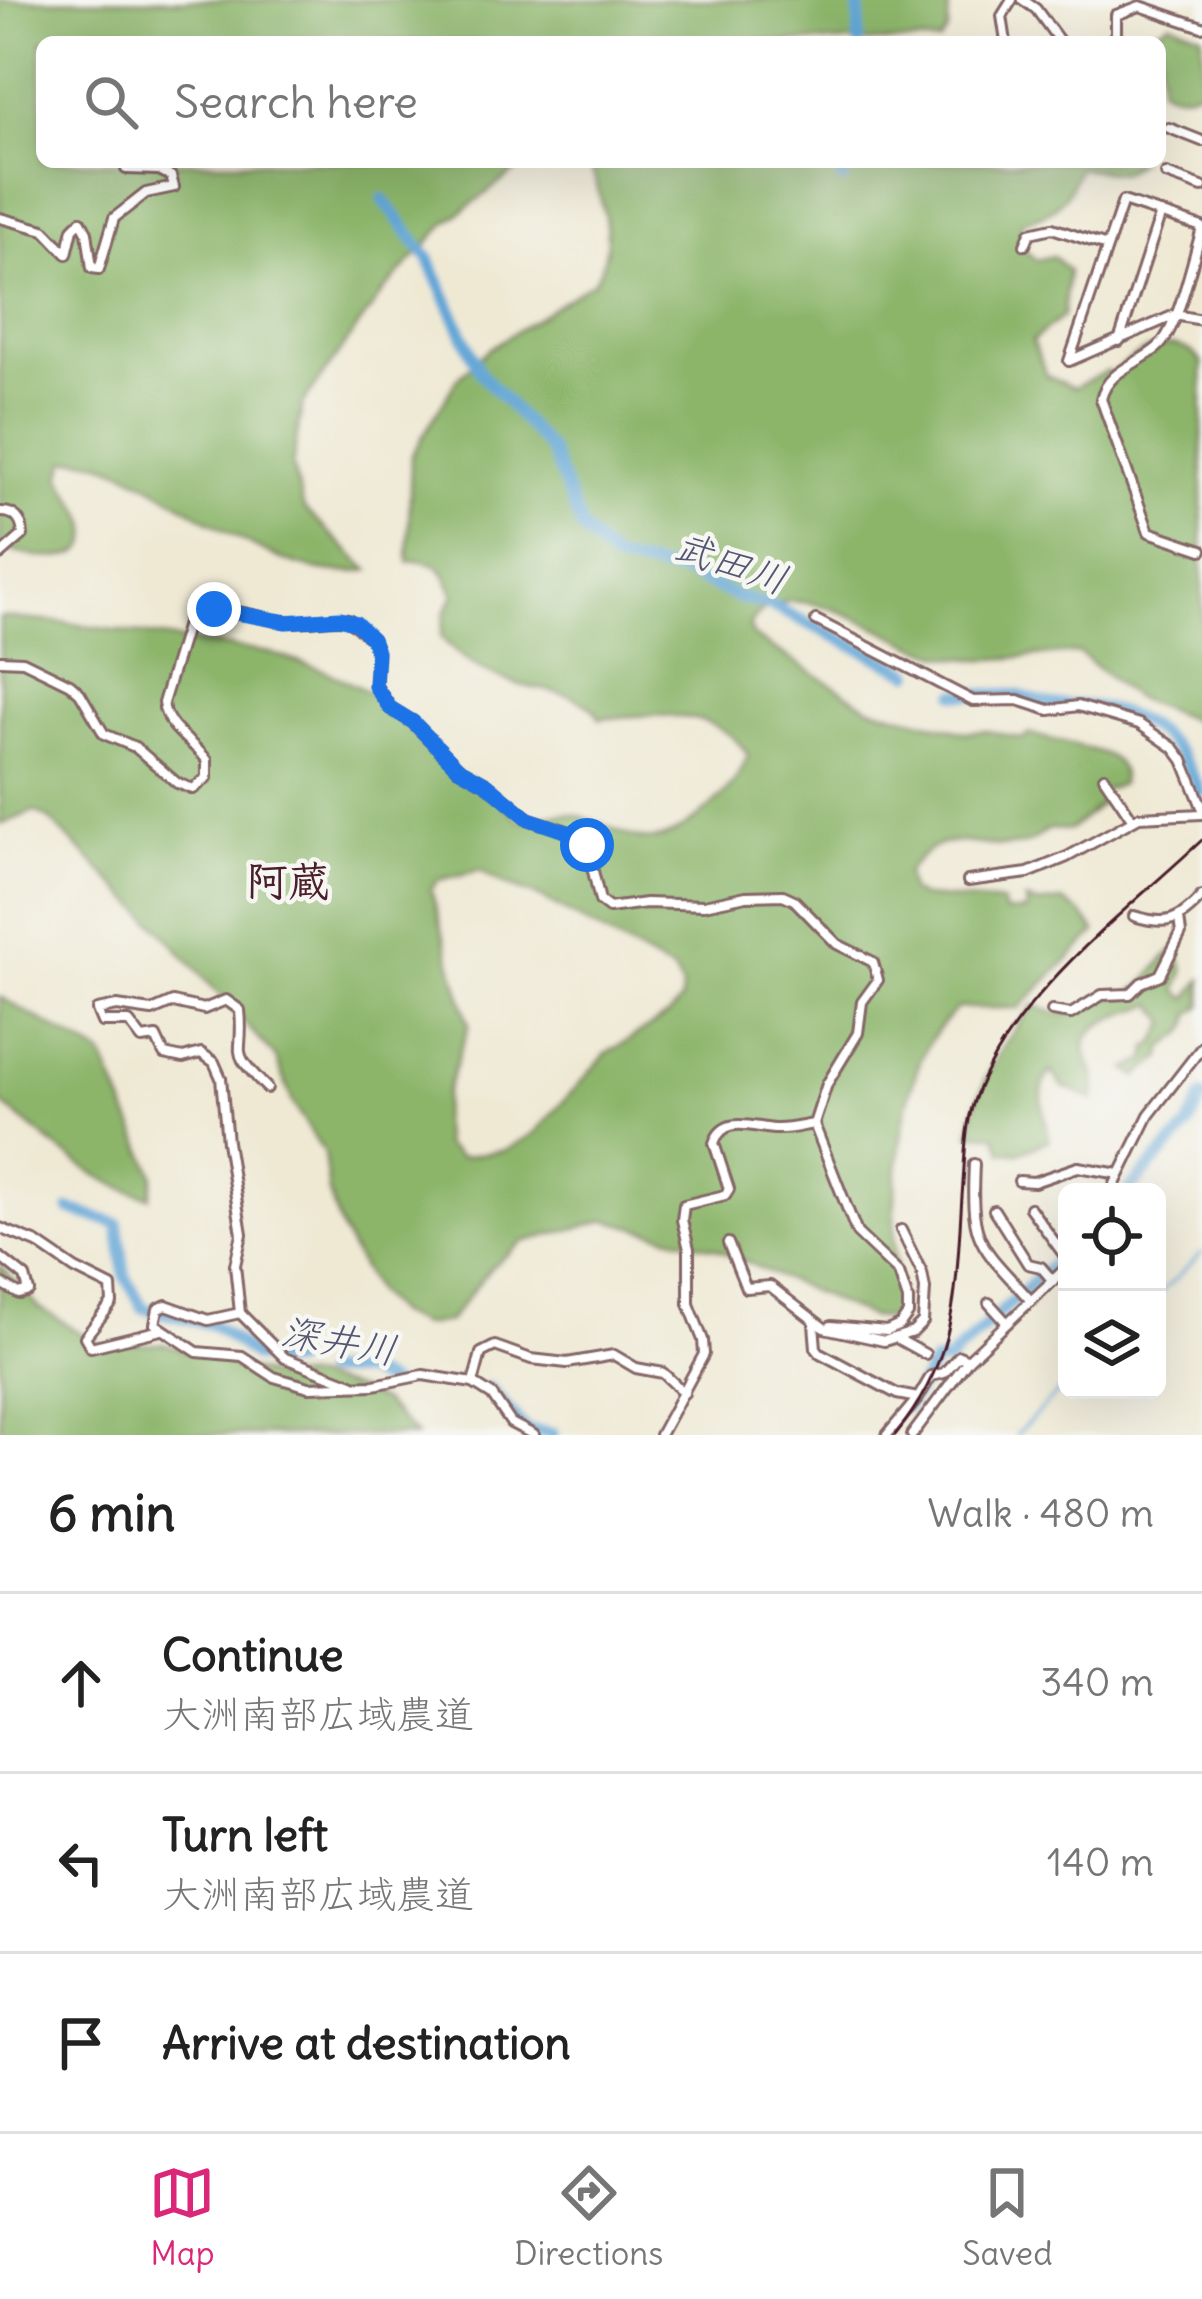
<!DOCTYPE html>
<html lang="en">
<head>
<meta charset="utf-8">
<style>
  :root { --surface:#fff; --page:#f2f2f2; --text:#222; --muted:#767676; --line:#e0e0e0; --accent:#db2777 }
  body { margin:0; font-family:Delius,"Klee One",sans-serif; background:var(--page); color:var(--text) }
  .controls { position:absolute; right:36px; bottom:36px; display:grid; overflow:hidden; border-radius:18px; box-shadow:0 12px 48px #0002 }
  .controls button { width:108px; height:108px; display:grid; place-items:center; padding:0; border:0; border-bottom:3px solid var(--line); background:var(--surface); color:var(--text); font:60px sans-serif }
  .stop { position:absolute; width:36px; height:36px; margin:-27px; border:9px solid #1a73e8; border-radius:50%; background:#fff }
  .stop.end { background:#1a73e8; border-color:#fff; box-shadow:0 3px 12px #0008 }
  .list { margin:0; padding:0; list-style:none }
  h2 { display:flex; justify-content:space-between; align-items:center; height:156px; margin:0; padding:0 48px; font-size:51px }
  h2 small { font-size:39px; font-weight:400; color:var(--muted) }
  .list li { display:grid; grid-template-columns:78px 1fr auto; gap:36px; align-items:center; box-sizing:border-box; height:180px; padding:0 48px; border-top:3px solid var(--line) }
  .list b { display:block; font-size:45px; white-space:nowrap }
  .list p { margin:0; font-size:39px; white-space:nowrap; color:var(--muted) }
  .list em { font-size:39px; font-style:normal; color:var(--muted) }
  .icon { flex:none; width:66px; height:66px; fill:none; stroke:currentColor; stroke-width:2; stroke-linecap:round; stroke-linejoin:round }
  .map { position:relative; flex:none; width:1202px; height:1435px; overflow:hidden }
  .search { position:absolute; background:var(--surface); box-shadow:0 12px 48px #0002; left:36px; right:36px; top:36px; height:132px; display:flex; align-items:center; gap:30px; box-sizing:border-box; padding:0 42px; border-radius:18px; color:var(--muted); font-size:45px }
  .sheet { height:696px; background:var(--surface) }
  nav { display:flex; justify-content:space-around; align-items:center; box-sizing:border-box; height:168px; border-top:3px solid var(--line); background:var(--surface); font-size:33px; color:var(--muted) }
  nav a { display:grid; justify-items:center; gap:6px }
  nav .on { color:var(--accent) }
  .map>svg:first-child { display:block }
</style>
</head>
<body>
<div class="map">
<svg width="1202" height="1435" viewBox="0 0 1202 1435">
  <rect width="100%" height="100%" fill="#f6f6f2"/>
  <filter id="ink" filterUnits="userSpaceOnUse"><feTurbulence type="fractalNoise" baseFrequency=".00833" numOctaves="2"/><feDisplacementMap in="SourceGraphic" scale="24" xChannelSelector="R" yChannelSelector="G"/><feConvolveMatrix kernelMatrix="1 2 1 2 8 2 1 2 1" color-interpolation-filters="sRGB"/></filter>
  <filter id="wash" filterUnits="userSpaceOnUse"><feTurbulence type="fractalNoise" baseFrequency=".004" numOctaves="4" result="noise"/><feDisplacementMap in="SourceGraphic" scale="48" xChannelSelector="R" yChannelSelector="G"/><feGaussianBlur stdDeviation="2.7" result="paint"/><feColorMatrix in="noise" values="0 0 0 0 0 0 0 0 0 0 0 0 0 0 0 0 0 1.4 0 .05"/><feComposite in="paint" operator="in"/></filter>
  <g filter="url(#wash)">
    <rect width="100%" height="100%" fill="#efe9d4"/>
    <!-- forest -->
    <g fill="#8cb56b" stroke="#6b6a4b" stroke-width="3" fill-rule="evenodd">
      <path d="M0 0H949L948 31 940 42H42V162H528L446 223 382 293 302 405 292 466 304 509 369 570C256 592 138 443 66 461L61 477C68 493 86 513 88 528 94 574 23 554 0 548Z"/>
      <path d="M1170 22 1202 34V87C1188 97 1175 94 1160 88V42H1139Z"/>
      <path d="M589 162H1138L1122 173 1078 168C1069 199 1054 214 1022 222L1020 246 1036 260 1053 256 1068 271 1063 316 1032 341 1047 376 1074 388 1107 371 1111 374C1139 351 1173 329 1202 362V724L1133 697 1079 653C1033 654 988 665 942 655 892 644 788 561 749 626L754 637 869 707 964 732 989 731 1022 739 1030 734C1049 740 1108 749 1118 764 1123 771 1122 776 1121 784L1100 792 1103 802 1070 830 1049 829C1041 834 1034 842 1025 844 976 855 948 818 906 873L910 891 922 897 1003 903 1004 912 1027 911 1026 900 1036 904 1063 901 1083 915 1096 932 1019 1008H957C949 1017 939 1026 933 1036 901 1084 893 1190 894 1246 894 1270 903 1298 892 1319L870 1317 714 1248 607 1220 523 1242 491 1267 448 1322 422 1325 397 1314 375 1292 341 1230 329 1193 324 1153 293 1103 276 1058 161 930 49 819 34 811 0 825V617L66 623 270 653 323 670 377 696 452 771 490 792 521 821C537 818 560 811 576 815 636 833 645 861 703 813 724 796 739 780 748 755 718 706 650 714 600 719 584 689 544 693 514 683 486 674 460 659 441 637L445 612 454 595C446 570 435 557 408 562L411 456 458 378 489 349 594 281C619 245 602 200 589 162ZM480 870 505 885 540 897 675 973 682 987 681 1000 670 1014 606 1054 535 1133 506 1150 460 1157 444 1145 441 1120 446 1092 469 1025 431 890 438 880Z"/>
      <path d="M1173 950 1179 952 1184 972 1177 990 1187 999 1202 980V1006L1191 1014C1190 1036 1176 1036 1163 1048L1162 1057 1137 1077 1127 1069 1146 1060 1148 1047 1156 1043 1167 1022 1154 1004C1135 1012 1079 1022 1086 1052 1091 1074 1100 1074 1093 1100L1063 1087 1051 1071C1034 1092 1046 1115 1049 1140L1019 1153 1003 1152 996 1135 970 1134C976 1087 1004 1041 1034 1005 1073 1023 1073 1012 1106 996 1142 1000 1148 972 1173 950Z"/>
      <path d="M0 997 102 1055 154 1175 150 1197C92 1183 46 1138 0 1102Z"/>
      <path d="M0 1265 40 1308 101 1345 164 1344 273 1377 314 1378 361 1391 382 1401 416 1435H0Z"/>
    </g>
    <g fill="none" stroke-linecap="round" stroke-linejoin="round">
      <!-- stream -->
      <g stroke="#62a6d7" stroke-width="3">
        <path d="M1157 1296 1202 1253"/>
        <path d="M1016 1435 1067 1383"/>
      </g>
      <!-- river -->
      <g stroke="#62a6d7" stroke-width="12">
        <path d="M859 0V42"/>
        <path d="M842 178 854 162"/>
        <path d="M383 199 428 258 481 374 551 451 582 529 613 560 685 573 740 598 772 606 911 673"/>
        <path d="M956 694C975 696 994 692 1013 695 1028 696 1044 706 1059 705 1126 703 1175 728 1200 792"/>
        <path d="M1127 1192 1188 1127 1202 1097"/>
        <path d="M70 1210 118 1224 125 1275 143 1308 213 1325 255 1357 293 1363"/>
        <path d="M324 1372H364L390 1384"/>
        <path d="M489 1388 526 1430 553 1434"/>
        <path d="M907 1407 934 1363 948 1361 1067 1251"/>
      </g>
    </g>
  </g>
  <g filter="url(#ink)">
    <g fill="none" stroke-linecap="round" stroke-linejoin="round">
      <defs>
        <g id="minor">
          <path d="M1023 0 1036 9 1060 42"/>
          <path d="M1006 42 1002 16 1012 0"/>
          <path d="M1116 42V15L1140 6 1202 27"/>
          <path d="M1169 128 1202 141"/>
          <path d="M1166 174 1202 187"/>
          <path d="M0 218 44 230 67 254 73 229 81 221 87 232 92 268 99 269 114 218 146 193 174 187 171 176 159 170 126 169"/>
          <path d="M1202 227 1123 201 1069 361 1175 315 1202 320"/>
          <path d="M1202 229C1193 257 1178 331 1157 348 1137 365 1108 370 1101 399L1149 532 1202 550"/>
          <path d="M1025 245 1030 233 1052 228 1107 246"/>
          <path d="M1119 341 1161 213"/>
          <path d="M0 512C15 511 22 520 23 535L0 555"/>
          <path d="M816 620 973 701 1018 700 1049 710 1078 706 1139 724 1174 748 1183 760 1202 807"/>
          <path d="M0 660 23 661 70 684 80 693 104 734 135 747 177 783 193 789 207 778V760C192 741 166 728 163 703L189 617C212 599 255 618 282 621 304 624 326 617 348 619L372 639 377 652 375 685 390 708 413 722 458 768 487 784 529 819 576 834 587 845 600 901 609 908 646 903 704 905 746 896 783 895 794 900 837 944 873 962 878 980 862 1002 858 1033 827 1084 814 1124C801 1126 788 1130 774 1129 751 1127 724 1115 714 1143L729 1189 725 1195 684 1205 682 1220 689 1249V1304L703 1340 704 1354 660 1435"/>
          <path d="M1104 777 1133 820"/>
          <path d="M968 881 1028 873 1067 857 1139 817 1202 814"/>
          <path d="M1134 916C1166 926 1179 922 1202 896"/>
          <path d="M1052 1011 1071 1014 1102 995 1130 994 1141 983 1160 975 1181 933 1179 918"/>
          <path d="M267 1088C226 1046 245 1060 240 1010L226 1000 204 1009 173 1002 152 1011 117 1006 97 1010 102 1022H129L142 1039 156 1037 164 1054 183 1058 201 1053 214 1062 221 1078 227 1142 242 1234 235 1265 240 1313 208 1320 166 1305 158 1309 155 1324 197 1352 242 1356 274 1377 309 1387 374 1385 423 1375 473 1383 492 1395 511 1423 534 1435"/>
          <path d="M814 1124 857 1233 899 1273 908 1300V1314L900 1325 887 1331 831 1326"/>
          <path d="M974 1164C970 1245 979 1243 1031 1301"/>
          <path d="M1019 1181 1034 1182 1078 1167 1119 1174"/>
          <path d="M1111 1192 1149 1115 1202 1047"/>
          <path d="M1030 1208 1067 1259"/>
          <path d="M994 1210 1028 1264 1041 1267 1053 1281"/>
          <path d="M0 1228 37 1243 75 1269 111 1287 112 1303 85 1337 91 1347 161 1330"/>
          <path d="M728 1243 746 1288 770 1286 824 1328 884 1341 913 1332 923 1322 925 1289 922 1273 901 1230"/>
          <path d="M0 1257 25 1277 29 1291 19 1294 0 1283"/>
          <path d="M989 1303 1007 1323"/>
          <path d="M240 1313 285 1358 352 1384"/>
          <path d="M814 1324 816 1348 820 1353 897 1394 918 1398 931 1376 944 1373 959 1356 968 1360"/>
          <path d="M898 1339 925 1354"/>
          <path d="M473 1383 481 1353 495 1346 531 1359 567 1363 614 1355 636 1368 663 1373 684 1393"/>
          <path d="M887 1435 918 1398"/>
          <path d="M912 1435 968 1360 1067 1267"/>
        </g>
      </defs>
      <!-- minor casing -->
      <use href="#minor" stroke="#846666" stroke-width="14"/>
      <!-- minor -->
      <use href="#minor" stroke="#fff" stroke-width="8"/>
      <!-- rail -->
      <path stroke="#4a1f2b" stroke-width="3" d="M895 1435C962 1353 955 1283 963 1183 965 1156 965 1127 974 1101 1009 999 1124 913 1202 840"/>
    </g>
  </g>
  <g fill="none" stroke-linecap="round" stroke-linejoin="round" filter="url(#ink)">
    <!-- route -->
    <path stroke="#1a73e8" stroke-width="15" d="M214 609 286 622 340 618 356 623 372 639 377 652 375 686 390 708 413 722 458 768 487 784 529 819 576 835 587 845"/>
  </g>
  <g text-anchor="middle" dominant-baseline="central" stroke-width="9" stroke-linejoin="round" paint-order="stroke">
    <!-- water labels -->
    <g font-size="39" font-style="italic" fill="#545570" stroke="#f6f6f2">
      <text transform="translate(731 563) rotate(19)">武田川</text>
      <text transform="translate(339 1341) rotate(10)">深井川</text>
    </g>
    <!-- quarter labels -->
    <g font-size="42" font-weight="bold" fill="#4a1f2b" stroke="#f6f6f2">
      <text x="288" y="881">阿蔵</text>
    </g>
  </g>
</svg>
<div class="controls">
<button><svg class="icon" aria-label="locate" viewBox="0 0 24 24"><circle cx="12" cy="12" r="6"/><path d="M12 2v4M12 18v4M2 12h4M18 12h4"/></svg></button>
<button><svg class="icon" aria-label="layers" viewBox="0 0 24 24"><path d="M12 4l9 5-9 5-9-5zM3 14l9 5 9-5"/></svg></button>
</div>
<div class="stop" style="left:587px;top:845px"></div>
<div class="stop end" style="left:214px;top:609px"></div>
<div class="search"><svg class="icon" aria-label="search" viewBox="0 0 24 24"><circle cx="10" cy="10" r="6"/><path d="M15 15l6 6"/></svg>Search here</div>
</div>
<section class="sheet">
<h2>6 min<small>Walk · 480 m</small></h2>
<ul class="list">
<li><svg class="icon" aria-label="ahead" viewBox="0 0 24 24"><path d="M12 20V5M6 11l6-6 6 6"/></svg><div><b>Continue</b><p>大洲南部広域農道</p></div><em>340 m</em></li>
<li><svg class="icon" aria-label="left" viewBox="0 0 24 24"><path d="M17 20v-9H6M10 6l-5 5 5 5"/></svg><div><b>Turn left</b><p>大洲南部広域農道</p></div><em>140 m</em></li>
<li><svg class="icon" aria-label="arrive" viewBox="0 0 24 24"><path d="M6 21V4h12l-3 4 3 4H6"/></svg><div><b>Arrive at destination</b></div></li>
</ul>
</section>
<nav>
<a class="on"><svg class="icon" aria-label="map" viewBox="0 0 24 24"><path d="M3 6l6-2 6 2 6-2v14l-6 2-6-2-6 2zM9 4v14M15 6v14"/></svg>Map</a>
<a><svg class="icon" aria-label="directions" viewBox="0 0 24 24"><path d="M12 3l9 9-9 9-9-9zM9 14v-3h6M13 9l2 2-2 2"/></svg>Directions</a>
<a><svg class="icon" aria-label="saved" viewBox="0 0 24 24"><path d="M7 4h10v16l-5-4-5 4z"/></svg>Saved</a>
</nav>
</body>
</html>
